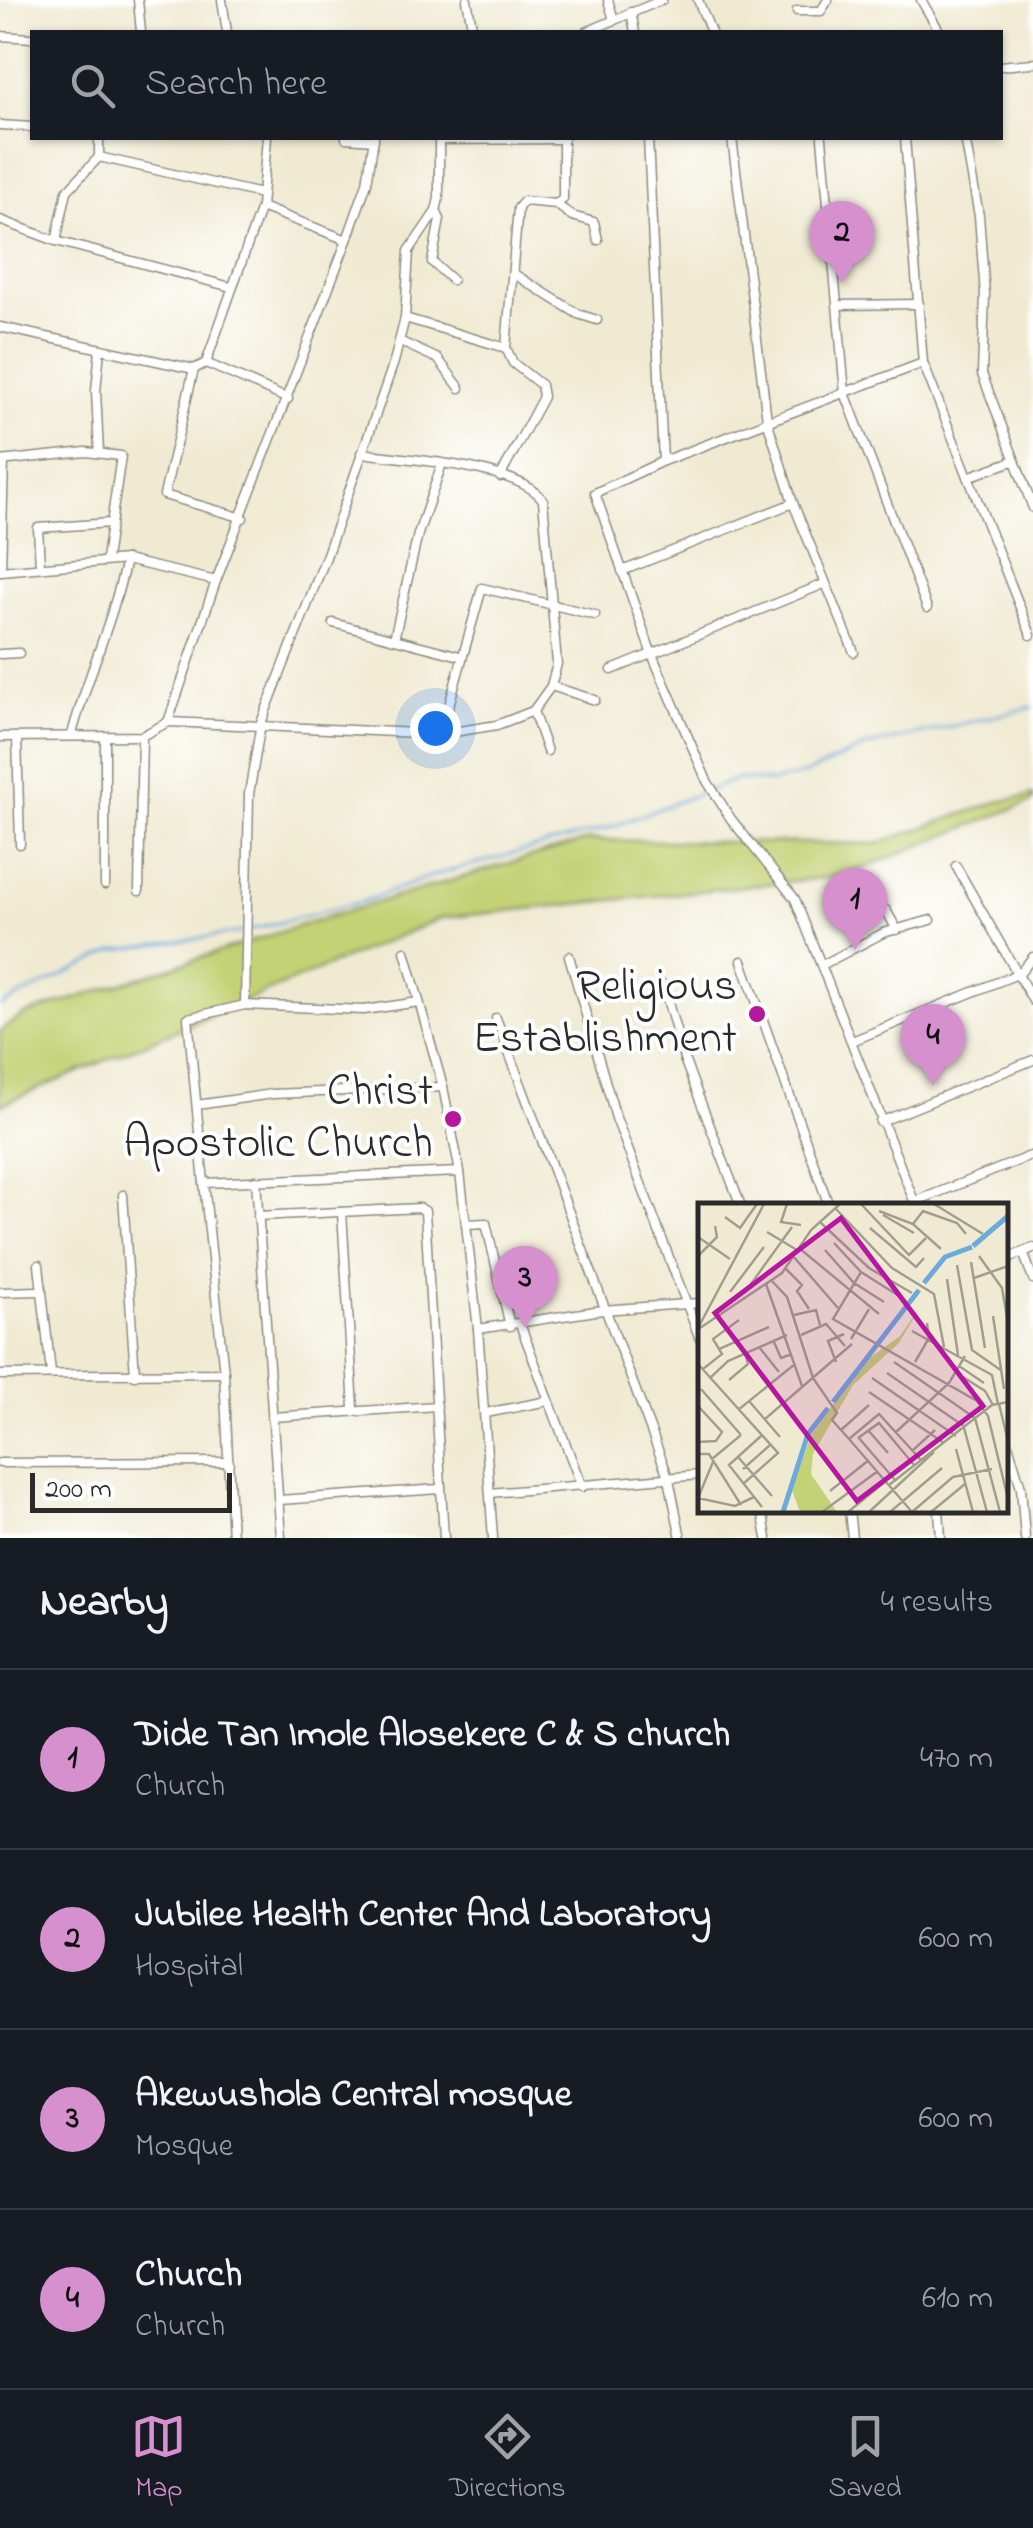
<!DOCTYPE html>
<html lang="en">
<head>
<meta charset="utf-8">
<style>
  :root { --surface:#171b24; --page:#242831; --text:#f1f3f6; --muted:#9ea1a6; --line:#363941; --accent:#d690ce }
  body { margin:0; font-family:"Indie Flower",sans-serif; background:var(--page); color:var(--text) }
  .scale { position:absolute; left:30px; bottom:25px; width:202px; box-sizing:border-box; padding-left:10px; border:5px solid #2b2b2b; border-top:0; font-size:28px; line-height:35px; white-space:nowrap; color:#2b2b2b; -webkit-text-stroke:8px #fff; paint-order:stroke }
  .you { position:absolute; left:435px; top:728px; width:35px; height:35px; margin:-25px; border:8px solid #fff; border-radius:50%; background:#1a73e8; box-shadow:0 0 0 15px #1a73e833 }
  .badge { display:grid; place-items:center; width:65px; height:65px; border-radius:50%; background:var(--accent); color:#111; font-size:32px; font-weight:700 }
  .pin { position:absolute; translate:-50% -82px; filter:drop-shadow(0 2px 5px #0008) }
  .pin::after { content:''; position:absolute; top:52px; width:35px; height:30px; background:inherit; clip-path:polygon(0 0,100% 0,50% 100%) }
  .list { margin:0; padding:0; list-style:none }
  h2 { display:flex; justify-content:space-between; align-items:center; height:130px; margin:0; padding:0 40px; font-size:42px }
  h2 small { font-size:32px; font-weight:400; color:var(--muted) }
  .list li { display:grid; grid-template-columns:65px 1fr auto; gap:30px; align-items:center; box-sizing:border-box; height:180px; padding:0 40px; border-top:2px solid var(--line) }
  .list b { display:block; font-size:38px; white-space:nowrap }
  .list p { margin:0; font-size:32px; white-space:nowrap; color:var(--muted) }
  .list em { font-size:32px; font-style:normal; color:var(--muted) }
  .icon { flex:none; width:55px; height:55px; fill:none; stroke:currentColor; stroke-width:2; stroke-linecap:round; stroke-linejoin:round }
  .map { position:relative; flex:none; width:1033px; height:1538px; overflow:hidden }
  .search { position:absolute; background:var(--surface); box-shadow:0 2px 8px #0004; left:30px; right:30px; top:30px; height:110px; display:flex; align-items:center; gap:25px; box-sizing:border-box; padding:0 35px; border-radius:0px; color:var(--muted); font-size:38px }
  .sheet { height:850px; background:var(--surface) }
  nav { display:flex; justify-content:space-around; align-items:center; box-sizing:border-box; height:140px; border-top:2px solid var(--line); background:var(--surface); font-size:28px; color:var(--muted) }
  nav a { display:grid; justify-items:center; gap:5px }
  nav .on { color:var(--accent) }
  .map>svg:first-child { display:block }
</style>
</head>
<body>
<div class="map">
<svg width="1033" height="1538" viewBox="0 0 1033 1538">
  <rect width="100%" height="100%" fill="#fff"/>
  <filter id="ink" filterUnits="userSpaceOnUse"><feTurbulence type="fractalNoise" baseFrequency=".01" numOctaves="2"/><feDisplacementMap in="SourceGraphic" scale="20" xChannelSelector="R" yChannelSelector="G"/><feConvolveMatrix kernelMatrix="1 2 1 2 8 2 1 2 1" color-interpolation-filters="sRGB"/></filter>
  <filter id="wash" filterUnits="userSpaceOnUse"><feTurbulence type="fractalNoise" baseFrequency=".0048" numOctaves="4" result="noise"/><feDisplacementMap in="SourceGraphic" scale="40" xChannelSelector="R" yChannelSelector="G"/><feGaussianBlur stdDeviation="2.25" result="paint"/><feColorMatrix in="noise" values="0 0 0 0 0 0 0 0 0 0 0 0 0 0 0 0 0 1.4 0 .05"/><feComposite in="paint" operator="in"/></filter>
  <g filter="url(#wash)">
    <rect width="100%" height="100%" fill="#f0ead2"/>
    <!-- green -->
    <path fill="#c2d274" stroke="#767e50" stroke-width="2.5" d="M1033 795V801L843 876 441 918 0 1105V1031L24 1015 311 922 588 840 876 844 997 802Z"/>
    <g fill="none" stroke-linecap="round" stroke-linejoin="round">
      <!-- stream -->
      <g stroke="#6aaadd" stroke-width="2.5">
        <path d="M250 930 364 901 435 875 608 828 738 779 772 782 806 774 864 747 1033 707"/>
        <path d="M0 1006 113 951 242 932"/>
      </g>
    </g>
  </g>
  <g filter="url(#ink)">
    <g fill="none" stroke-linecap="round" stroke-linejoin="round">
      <defs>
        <g id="street">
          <path d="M138 0 141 32"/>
          <path d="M222 0 227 32"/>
          <path d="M467 0 473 32"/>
          <path d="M608 0 614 20"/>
          <path d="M698 0 711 32"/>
          <path d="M921 0 940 32"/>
          <path d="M797 11H821L828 0"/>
          <path d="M631 12 635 32"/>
          <path d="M586 32 662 0"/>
          <path d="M0 36 32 38"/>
          <path d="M1000 66 1033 63"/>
          <path d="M0 125 32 127"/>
          <path d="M346 138 374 140"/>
          <path d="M648 138 663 461"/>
          <path d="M732 138 767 420 793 503 854 652"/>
          <path d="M822 138 845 393 927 608"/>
          <path d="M905 138 923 363 1031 635"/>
          <path d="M965 138 979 216 985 295 982 374 1033 508"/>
          <path d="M440 140 564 139"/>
          <path d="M99 157 261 194"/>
          <path d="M556 204 572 216 594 222 598 240"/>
          <path d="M261 207 347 240"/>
          <path d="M436 211 440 219 432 262 452 280"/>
          <path d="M0 220 56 241 231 287"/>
          <path d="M56 241 67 191 99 157V138"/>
          <path d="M514 274 578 314 597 320"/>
          <path d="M838 305 919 304"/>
          <path d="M405 318 506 348 513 363 541 385 543 397 500 477"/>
          <path d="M0 327 194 369 206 363 261 207 267 138"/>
          <path d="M399 341 438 359 460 388"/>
          <path d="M506 348 518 208 524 201 556 204 563 199V138"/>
          <path d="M206 363 288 399"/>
          <path d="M194 369 164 495 243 518"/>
          <path d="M99 453 96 391 100 349"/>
          <path d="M0 461 86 452 121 456 106 559"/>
          <path d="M968 477 1013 461"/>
          <path d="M40 566 38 528 111 523"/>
          <path d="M0 571 126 560 216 581"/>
          <path d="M1 571 4 461"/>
          <path d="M622 571 793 503"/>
          <path d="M333 623 460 656"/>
          <path d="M394 639 418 534 442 464"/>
          <path d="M0 654 19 653"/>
          <path d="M612 670 824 584"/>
          <path d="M551 686 595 700"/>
          <path d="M533 711 547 751"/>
          <path d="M168 722 216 581 347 240 367 183 374 138"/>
          <path d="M72 734C88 675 113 620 126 560"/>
          <path d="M441 734 482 588 595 615"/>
          <path d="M0 737 142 736 168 722 441 734 497 725 533 711 551 686 557 664 543 500C519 465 403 459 361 453"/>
          <path d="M17 737 20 844"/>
          <path d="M105 737V885"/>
          <path d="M956 866 1033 1001"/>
          <path d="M139 891 142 736"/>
          <path d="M886 910 897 930"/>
          <path d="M405 951 443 1087 460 1172"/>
          <path d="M569 956 616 1118 700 1339"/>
          <path d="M742 961 829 1206"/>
          <path d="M824 964 883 933 931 920"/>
          <path d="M663 985 684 1059 741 1206"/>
          <path d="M245 1005 364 1010 419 1002"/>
          <path d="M496 1018 669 1479 681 1538"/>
          <path d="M852 1041 1020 973 1033 957"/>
          <path d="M197 1105 272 1094 443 1087"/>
          <path d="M880 1122 1033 1060"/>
          <path d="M256 1180 281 1538"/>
          <path d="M204 1183 188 1018 245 1005 249 794 261 723 326 557 394 362 405 318 409 251 436 211 439 198V138"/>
          <path d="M123 1195 135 1375"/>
          <path d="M914 1202 1033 1155"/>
          <path d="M916 1206 795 899 731 819 707 781 651 652 595 493 663 461 923 363"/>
          <path d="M342 1212 354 1409"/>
          <path d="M258 1216 420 1208 425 1211 444 1538"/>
          <path d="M468 1224 486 1223 510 1326"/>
          <path d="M1023 1252 1033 1279"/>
          <path d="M1006 1259 1033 1248"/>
          <path d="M39 1265 51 1373"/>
          <path d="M0 1292 42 1291"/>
          <path d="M520 1324 582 1487"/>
          <path d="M478 1329 602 1310 700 1303"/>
          <path d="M0 1375 224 1373"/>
          <path d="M486 1413 548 1401"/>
          <path d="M272 1417 437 1406"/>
          <path d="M1006 1438 1021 1487 1025 1538"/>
          <path d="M0 1463 229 1462"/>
          <path d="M490 1493 700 1475"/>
          <path d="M279 1500 440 1489"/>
          <path d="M762 1510 767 1538"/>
          <path d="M849 1510 852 1538"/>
          <path d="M939 1510 941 1538"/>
          <path d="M232 1538 224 1373 204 1183 460 1172 478 1329 493 1538"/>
        </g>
      </defs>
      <!-- street casing -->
      <use href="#street" stroke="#8e8a7e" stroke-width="11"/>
      <!-- street -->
      <use href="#street" stroke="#fff" stroke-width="8"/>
    </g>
  </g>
  <!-- markers -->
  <g fill="#b5179e" stroke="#fff" stroke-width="4">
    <circle cx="757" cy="1014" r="10"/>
    <circle cx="453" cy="1119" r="10"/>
  </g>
  <g text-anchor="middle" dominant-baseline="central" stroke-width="8" stroke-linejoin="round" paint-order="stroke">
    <!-- poi labels -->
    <g font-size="45" fill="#2b2b2b" stroke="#fff" text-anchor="end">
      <text x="737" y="988">Religious<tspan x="737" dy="52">Establishment</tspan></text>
      <text x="433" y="1093">Christ<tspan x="433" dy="52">Apostolic Church</tspan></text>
    </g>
  </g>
  <!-- overview -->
  <g transform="translate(698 1203)">
    <rect width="310" height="310" fill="#f0ead2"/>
    <path d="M221 106 201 140 155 182 115 251 113 271 139 309H102L94 287 113 232 166 159 202 133Z" fill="#c2d274"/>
    <path fill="none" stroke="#6aaadd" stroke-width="5" d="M275 43 310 13M226 80 247 54 274 44M135 199 221 87M85 309 110 231 130 205"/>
    <path fill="none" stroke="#a19e8f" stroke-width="2.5" d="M89 1 83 19 103 22M163 1 211 52 228 35M236 1 285 31M138 6 194 65 236 91 246 144M181 8 215 21 243 46M185 12 216 30M27 14 42 25 59 1M122 19 171 65 214 90M215 21 225 8 259 20 268 31M172 25 218 64 226 55M69 29 99 47M0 34 32 56M136 40 163 69 201 93M101 45 181 111M127 47 156 80 186 99M0 53 19 34 17 23M95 53 140 105M281 53 304 85 310 120M273 59 287 145M259 62 274 147 304 168M88 66 104 82 99 88 111 106M163 69 135 116 279 198 290 213 310 296M276 75 310 63M249 76 260 152M73 77 89 94 115 175 139 210 134 217 151 236M53 81 94 24M68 81 104 183M32 89 66 44M96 112 118 107 122 122M295 113 306 186M0 125 66 1M2 125 84 70 113 27 142 1M214 128 294 172 300 201M103 132 128 121 147 143M153 136 171 106M75 137 83 155 94 151M61 144 81 169M21 146 15 136 41 117M138 159 130 138 146 131M196 159 277 215 302 309M217 159 231 135 229 120M0 161 80 250 45 281M261 163 286 180M5 166 24 151 21 146 71 124M257 169 287 188 295 202M189 170 267 224M12 175 30 158 89 132M174 175 258 233M31 177 50 161 47 150M3 186 43 232M171 189 246 240M51 198 82 234M301 201 310 238M0 203 24 229 18 238 0 239M40 207 97 161M67 216 154 141M266 225 289 309M143 227 171 202M170 227 190 250M198 229 251 180 267 153M63 233 31 262 64 304M160 234 197 277M160 235 181 220 216 262M258 246 275 309M214 248 237 227M0 251H11L43 302M40 254 74 293M14 256 43 232M15 259 0 295 37 303 56 294M45 266 72 242M191 282 294 202 310 199M132 288 171 257M124 309 180 268M150 309 188 278M171 309 236 249M192 309 244 265M214 309 151 236 181 211 223 257M214 309 255 274 294 266M233 309 267 281"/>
    <path fill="#b5179e" fill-opacity="0.15" stroke="#b5179e" stroke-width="5" d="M143 15 285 203 159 298 17 110Z"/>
    <rect width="310" height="310" fill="none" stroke="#2b2b2b" stroke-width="5"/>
  </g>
</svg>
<div class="scale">200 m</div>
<div class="you"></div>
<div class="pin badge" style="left:855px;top:950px">1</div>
<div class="pin badge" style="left:842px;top:283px">2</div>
<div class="pin badge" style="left:525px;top:1328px">3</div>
<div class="pin badge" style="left:933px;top:1086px">4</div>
<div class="search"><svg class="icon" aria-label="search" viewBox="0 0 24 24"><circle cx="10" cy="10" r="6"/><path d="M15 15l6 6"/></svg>Search here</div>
</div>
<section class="sheet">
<h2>Nearby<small>4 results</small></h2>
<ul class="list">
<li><span class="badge">1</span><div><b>Dide Tan Imole Alosekere C &amp; S church</b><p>Church</p></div><em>470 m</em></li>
<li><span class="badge">2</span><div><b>Jubilee Health Center And Laboratory</b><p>Hospital</p></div><em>600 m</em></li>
<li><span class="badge">3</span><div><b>Akewushola Central mosque</b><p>Mosque</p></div><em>600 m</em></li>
<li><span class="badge">4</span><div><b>Church</b><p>Church</p></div><em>610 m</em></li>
</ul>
</section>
<nav>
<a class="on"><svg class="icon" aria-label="map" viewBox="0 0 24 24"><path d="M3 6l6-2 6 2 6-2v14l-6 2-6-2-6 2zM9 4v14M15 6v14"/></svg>Map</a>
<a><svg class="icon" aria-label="directions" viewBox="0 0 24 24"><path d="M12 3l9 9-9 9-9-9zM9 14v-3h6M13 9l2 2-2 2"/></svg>Directions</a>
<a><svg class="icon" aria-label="saved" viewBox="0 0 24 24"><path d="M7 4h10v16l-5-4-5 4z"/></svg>Saved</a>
</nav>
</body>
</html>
